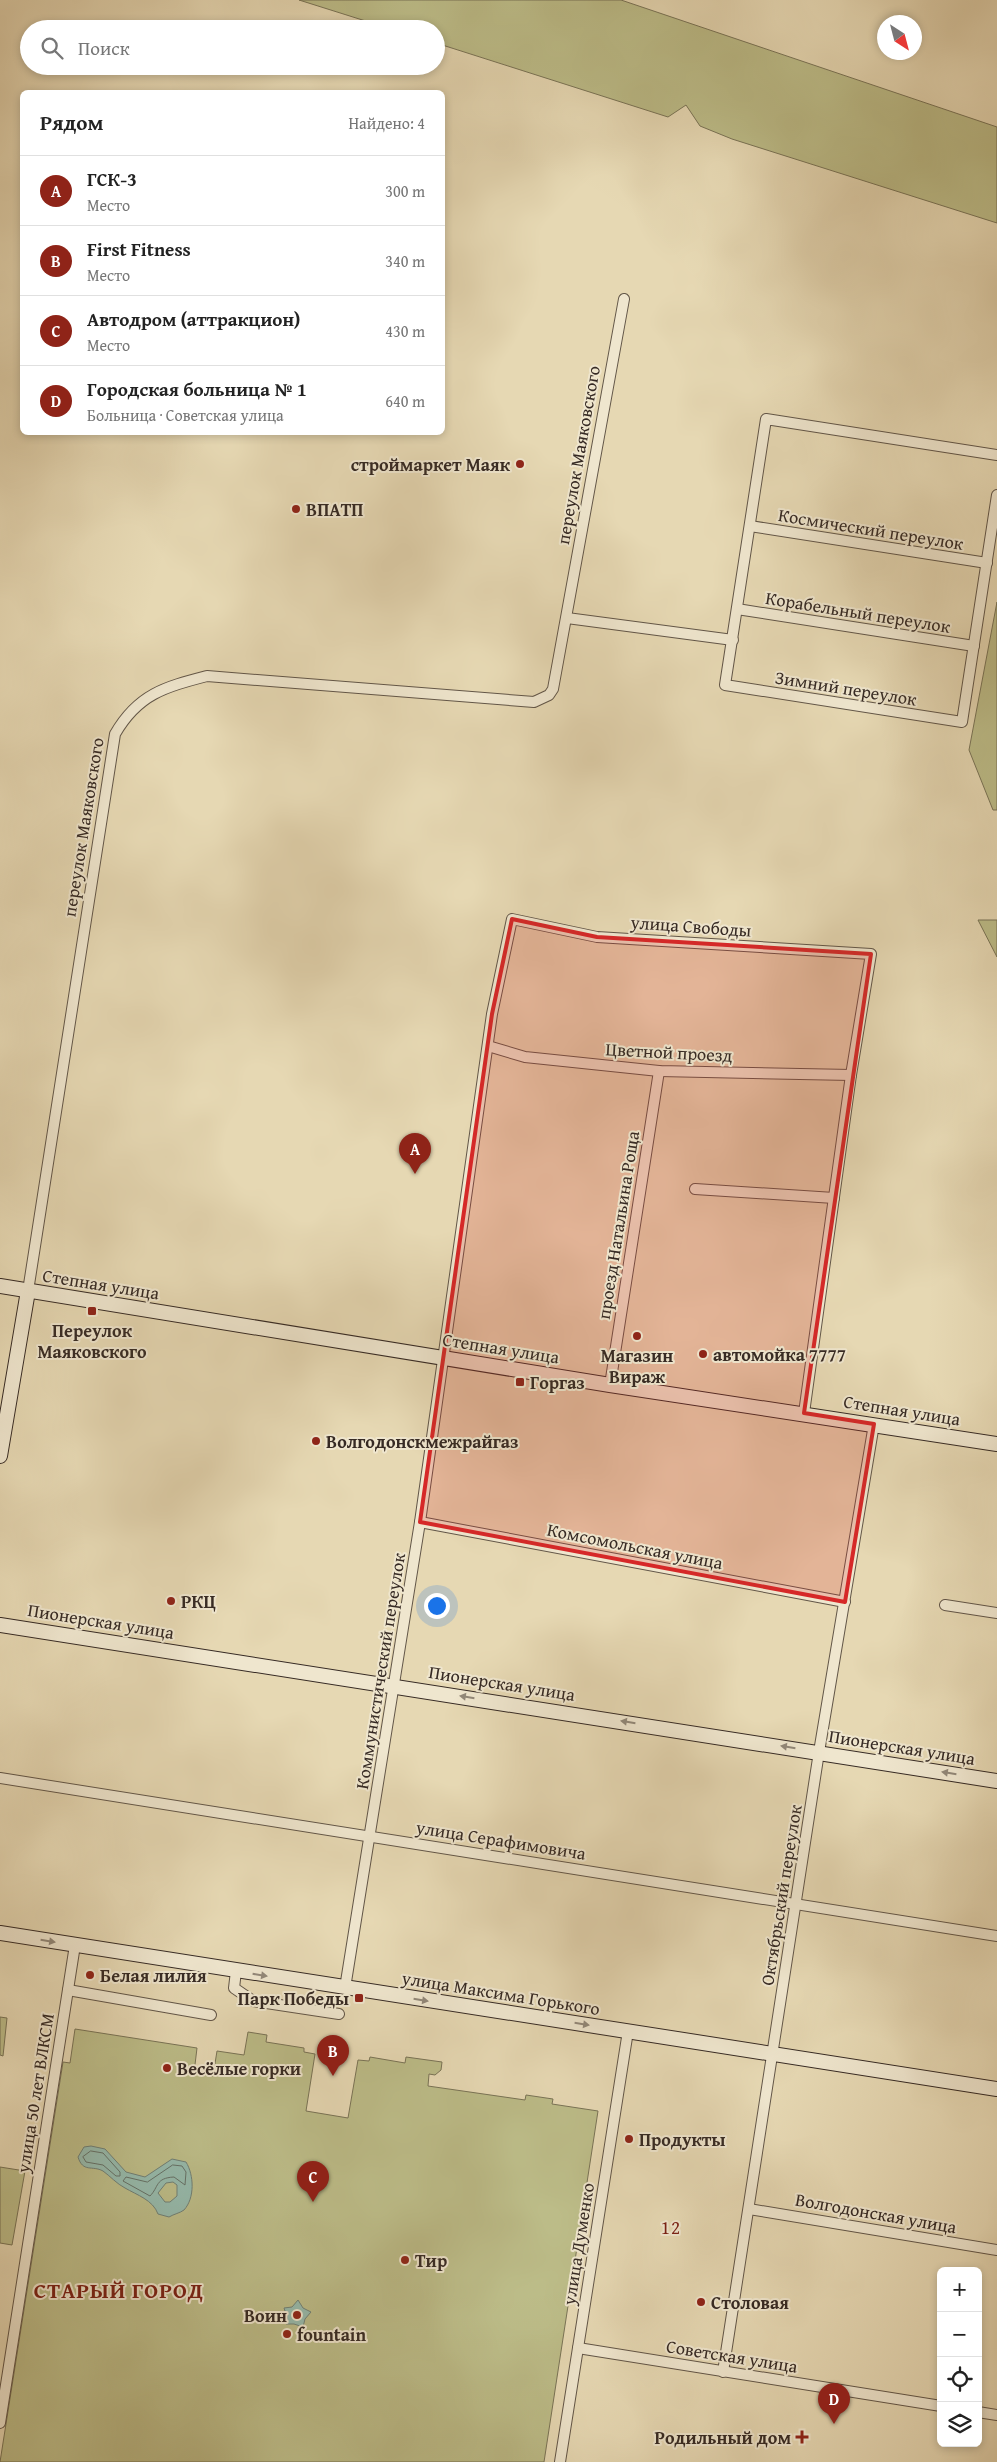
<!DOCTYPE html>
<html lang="ru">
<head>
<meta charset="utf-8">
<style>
  :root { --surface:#fff; --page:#f2f2f2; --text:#222; --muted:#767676; --line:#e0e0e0; --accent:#8f2418 }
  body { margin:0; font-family:"Gentium Book Plus",serif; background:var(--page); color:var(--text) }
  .controls { position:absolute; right:15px; bottom:15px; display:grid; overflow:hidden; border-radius:8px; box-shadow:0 2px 8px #0003 }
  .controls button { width:45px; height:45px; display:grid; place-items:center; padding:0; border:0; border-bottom:1px solid var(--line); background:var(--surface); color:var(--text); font:25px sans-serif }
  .compass { position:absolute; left:877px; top:15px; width:45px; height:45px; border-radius:50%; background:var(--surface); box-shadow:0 2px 8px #0003; rotate:144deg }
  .you { position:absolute; left:436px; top:1605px; width:18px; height:18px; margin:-12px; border:4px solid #fff; border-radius:50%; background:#1a73e8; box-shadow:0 0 0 8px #1a73e833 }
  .badge { display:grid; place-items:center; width:32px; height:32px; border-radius:50%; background:var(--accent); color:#fff; font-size:16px; font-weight:700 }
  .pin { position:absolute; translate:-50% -41px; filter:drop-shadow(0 1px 2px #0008) }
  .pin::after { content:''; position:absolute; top:26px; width:18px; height:15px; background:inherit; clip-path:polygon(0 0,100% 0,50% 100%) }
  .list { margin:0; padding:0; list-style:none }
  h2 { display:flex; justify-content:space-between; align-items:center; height:65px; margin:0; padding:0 20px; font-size:21px }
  h2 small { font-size:16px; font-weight:400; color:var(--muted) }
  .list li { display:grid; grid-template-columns:32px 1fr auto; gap:15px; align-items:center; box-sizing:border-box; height:70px; padding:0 20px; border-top:1px solid var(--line) }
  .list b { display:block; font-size:19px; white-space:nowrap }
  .list p { margin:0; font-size:16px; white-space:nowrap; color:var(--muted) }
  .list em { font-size:16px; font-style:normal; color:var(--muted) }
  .icon { flex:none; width:28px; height:28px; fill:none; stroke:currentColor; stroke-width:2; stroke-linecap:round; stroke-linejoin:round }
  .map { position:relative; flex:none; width:997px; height:2462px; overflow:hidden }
  .search { position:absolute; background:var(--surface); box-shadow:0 2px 8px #0003; left:20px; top:20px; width:425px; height:55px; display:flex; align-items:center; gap:12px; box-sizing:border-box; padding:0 18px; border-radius:28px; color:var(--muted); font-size:19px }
  .panel { position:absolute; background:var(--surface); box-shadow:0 2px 8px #0003; left:20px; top:90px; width:425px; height:345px; border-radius:8px }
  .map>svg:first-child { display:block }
</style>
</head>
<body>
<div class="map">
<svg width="997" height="2462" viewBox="0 0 997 2462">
  <rect width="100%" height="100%" fill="#e6d8b3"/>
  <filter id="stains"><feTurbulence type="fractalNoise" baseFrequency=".004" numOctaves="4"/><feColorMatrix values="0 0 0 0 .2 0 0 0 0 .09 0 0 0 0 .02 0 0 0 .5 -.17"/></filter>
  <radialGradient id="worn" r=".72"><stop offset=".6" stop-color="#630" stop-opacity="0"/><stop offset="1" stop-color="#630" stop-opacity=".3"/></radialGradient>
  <!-- green -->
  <g fill="#bcbc88" stroke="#797356">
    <path d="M299 0H621L997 127V223L732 139 700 126 686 105 668 117 436 43V29H391Z"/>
    <path d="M997 602V810H993L969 750Z"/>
    <path d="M978 920H997V957Z"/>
    <path d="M0 2017 7 2018 3 2056 0 2055Z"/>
    <path d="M75 2029 197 2048 194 2073 213 2076 217 2051 244 2055 248 2032 267 2035 266 2042 304 2048V2052L315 2054 306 2111 348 2118 358 2060 369 2061 370 2057 405 2063 406 2057 442 2062 441 2070 435 2075 429 2074 428 2086 525 2100 526 2095 553 2099 552 2104 598 2111 544 2462H0L63 2062 70 2063Z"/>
    <path d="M0 2167 25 2171 12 2245 0 2243Z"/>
  </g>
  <!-- water -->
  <g fill="#96baac" stroke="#708076" fill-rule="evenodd">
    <path d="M91 2146 105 2149 126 2172 145 2177 172 2159 186 2162C194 2175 195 2198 184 2210 180 2213 174 2214 169 2217L158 2214C153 2200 137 2195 125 2188 117 2184 110 2176 103 2171 92 2165 83 2173 78 2157L84 2147ZM173 2182 177 2185V2196L170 2202H165L158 2193 166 2183Z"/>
    <path d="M298 2300 303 2308 311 2312 305 2319 303 2327 294 2324H286L287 2317 284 2308 292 2307Z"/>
  </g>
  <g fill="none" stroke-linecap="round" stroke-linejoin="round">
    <!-- shore -->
    <g stroke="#667268" stroke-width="1">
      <path d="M91 2151 103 2153 120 2172V2176H116L103 2165 86 2162 83 2157Z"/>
      <path d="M173 2165 182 2166 186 2172 185 2185 174 2177C155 2178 159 2187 150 2196L123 2181 126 2177 147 2182Z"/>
    </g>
    <defs>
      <g id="street">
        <path d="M997 455 766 419 725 685 962 722 997 495"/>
        <path d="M750 526 987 563"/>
        <path d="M737 609 974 646"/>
        <path d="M567 618 733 640"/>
        <path d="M488 1046 525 1057 659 1071 851 1075"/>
        <path d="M695 1189 834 1198"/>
        <path d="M28 1291 115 734C138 694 165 687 207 676L534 702 549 695 553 689 624 299"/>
        <path d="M610 1385 659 1071"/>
        <path d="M420 1522 845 1602"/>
        <path d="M945 1605 997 1613"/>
        <path d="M0 1778 997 1936"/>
        <path d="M236 1971 234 1988 253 2001 339 2014"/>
        <path d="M345 1988 420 1522 492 1014 512 919 597 937 871 954 851 1075 804 1413"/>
        <path d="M68 1990 211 2015"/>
        <path d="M749 2209 997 2250"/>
        <path d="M578 2348 941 2406"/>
        <path d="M723 2372 819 1752 874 1424"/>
        <path d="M978 2412 997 2415"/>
        <path d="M0 2423 75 1945"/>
        <path d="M560 2462 628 2031"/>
      </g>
      <g id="secondary">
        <path d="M0 1286 610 1385 997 1444"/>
        <path d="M0 1456 28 1291"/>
        <path d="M0 1625 997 1781"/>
        <path d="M0 1933 997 2089"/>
      </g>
    </defs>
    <!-- street casing -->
    <use href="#street" stroke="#625648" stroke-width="12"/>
    <!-- secondary casing -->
    <use href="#secondary" stroke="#362a24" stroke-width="16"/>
    <!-- street -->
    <use href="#street" stroke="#efe6ce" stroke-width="10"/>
    <!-- secondary -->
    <use href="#secondary" stroke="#efe6ce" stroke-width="14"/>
  </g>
  <!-- one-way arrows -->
  <defs><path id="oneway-solid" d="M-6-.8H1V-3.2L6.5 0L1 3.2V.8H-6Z" transform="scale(1.25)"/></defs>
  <g fill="#928879">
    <use href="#oneway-solid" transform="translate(467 1697) rotate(-171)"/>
    <use href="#oneway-solid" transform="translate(628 1722) rotate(-171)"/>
    <use href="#oneway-solid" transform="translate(788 1747) rotate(-171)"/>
    <use href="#oneway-solid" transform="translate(949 1773) rotate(-171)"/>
    <use href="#oneway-solid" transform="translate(48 1941) rotate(9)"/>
    <use href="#oneway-solid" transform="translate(260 1975) rotate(9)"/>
    <use href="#oneway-solid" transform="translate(421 2000) rotate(9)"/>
    <use href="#oneway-solid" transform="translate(582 2024) rotate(9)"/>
  </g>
  <!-- marked area -->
  <path fill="#d62828" fill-opacity="0.2" stroke="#d62828" stroke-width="4" stroke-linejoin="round" d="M512 919 597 937 871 954 804 1413 874 1424 845 1602 420 1522 492 1014Z"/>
  <!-- markers -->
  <g fill="#8f2418" stroke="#efe6ce" stroke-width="2">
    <circle cx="520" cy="464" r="5"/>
    <circle cx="296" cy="509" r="5"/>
    <rect x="87" y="1306" width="10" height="10" rx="2.5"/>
    <circle cx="637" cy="1336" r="5"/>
    <circle cx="703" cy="1354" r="5"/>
    <rect x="515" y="1377" width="10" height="10" rx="2.5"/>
    <circle cx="316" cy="1441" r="5"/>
    <circle cx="171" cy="1601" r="5"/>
    <circle cx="90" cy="1975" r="5"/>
    <rect x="354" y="1993" width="10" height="10" rx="2.5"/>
    <circle cx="167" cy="2068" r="5"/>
    <circle cx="629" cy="2139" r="5"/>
    <circle cx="405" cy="2260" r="5"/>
    <circle cx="701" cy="2302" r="5"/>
    <circle cx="297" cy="2315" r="5"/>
    <circle cx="287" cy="2334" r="5"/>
    <path d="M799.5 2429.5h5v5h5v5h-5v5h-5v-5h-5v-5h5z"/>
  </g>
  <g text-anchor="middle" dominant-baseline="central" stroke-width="4" stroke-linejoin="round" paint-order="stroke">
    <!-- street labels -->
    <g font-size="18" fill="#362a24" stroke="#efe6ce">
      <text transform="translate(578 455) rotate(-80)">переулок Маяковского</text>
      <text transform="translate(871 529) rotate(9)">Космический переулок</text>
      <text transform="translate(858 612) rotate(9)">Корабельный переулок</text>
      <text transform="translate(846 688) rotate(9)">Зимний переулок</text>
      <text transform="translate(83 827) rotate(-81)">переулок Маяковского</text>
      <text transform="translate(691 926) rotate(4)">улица Свободы</text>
      <text transform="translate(669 1052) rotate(3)">Цветной проезд</text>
      <text transform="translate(618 1225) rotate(-81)">проезд Натальина Роща</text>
      <text transform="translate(101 1284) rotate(9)">Степная улица</text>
      <text transform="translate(501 1348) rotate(9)">Степная улица</text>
      <text transform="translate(902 1410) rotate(9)">Степная улица</text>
      <text transform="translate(635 1546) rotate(11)">Комсомольская улица</text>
      <text transform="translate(101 1621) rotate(9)">Пионерская улица</text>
      <text transform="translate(380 1671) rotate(-81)">Коммунистический переулок</text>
      <text transform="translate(502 1683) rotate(9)">Пионерская улица</text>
      <text transform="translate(902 1747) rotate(9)">Пионерская улица</text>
      <text transform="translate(501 1840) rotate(9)">улица Серафимовича</text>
      <text transform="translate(781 1895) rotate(-81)">Октябрьский переулок</text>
      <text transform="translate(501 1993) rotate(9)">улица Максима Горького</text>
      <text transform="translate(35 2093) rotate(-81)">улица 50 лет ВЛКСМ</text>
      <text transform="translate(876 2213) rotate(10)">Волгодонская улица</text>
      <text transform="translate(578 2244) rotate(-81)">улица Думенко</text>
      <text transform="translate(732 2356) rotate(9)">Советская улица</text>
    </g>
    <!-- poi labels -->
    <g font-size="18" font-weight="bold" fill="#362a24" stroke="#efe6ce" text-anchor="start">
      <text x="510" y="464" text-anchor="end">строймаркет Маяк</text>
      <text x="306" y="509">ВПАТП</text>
      <text x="92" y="1330" text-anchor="middle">Переулок<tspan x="92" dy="21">Маяковского</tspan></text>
      <text x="713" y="1354">автомойка 7777</text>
      <text x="637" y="1355" text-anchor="middle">Магазин<tspan x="637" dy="21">Вираж</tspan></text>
      <text x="530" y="1382">Горгаз</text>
      <text x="326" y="1441">Волгодонскмежрайгаз</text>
      <text x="181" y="1601">РКЦ</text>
      <text x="100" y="1975">Белая лилия</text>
      <text x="349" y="1998" text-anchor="end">Парк Победы</text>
      <text x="177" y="2068">Весёлые горки</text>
      <text x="639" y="2139">Продукты</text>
      <text x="415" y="2260">Тир</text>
      <text x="711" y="2302">Столовая</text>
      <text x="287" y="2315" text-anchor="end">Воин</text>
      <text x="297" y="2334">fountain</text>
      <text x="791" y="2437" text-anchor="end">Родильный дом</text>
    </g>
    <!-- neighbourhood labels -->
    <g font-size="19" letter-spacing="1" fill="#7a1f14" stroke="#efe6ce">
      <text x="671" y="2227">12</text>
    </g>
    <!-- district labels -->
    <g font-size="22" font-weight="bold" letter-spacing="1" fill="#7a1f14" stroke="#efe6ce">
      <text x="119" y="2290">СТАРЫЙ ГОРОД</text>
    </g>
  </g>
  <rect width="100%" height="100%" filter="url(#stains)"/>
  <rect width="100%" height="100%" fill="url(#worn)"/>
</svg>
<div class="controls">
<button>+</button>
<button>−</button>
<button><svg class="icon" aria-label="locate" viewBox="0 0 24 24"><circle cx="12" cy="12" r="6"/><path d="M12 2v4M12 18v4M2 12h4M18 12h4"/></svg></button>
<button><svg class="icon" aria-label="layers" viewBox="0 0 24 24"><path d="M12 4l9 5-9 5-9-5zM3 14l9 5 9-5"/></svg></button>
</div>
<svg class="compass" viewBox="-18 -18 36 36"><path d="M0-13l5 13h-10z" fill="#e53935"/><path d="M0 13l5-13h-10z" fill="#767676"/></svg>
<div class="you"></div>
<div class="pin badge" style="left:415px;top:1174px">A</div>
<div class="pin badge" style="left:333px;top:2076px">B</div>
<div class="pin badge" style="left:313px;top:2202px">C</div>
<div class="pin badge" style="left:834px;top:2424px">D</div>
<div class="search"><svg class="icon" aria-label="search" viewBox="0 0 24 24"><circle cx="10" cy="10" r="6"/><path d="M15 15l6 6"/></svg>Поиск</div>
<section class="panel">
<h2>Рядом<small>Найдено: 4</small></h2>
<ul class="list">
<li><span class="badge">A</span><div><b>ГСК-3</b><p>Место</p></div><em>300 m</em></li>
<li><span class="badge">B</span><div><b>First Fitness</b><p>Место</p></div><em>340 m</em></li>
<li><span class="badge">C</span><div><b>Автодром (аттракцион)</b><p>Место</p></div><em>430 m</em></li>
<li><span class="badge">D</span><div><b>Городская больница № 1</b><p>Больница · Советская улица</p></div><em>640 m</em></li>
</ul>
</section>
</div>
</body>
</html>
